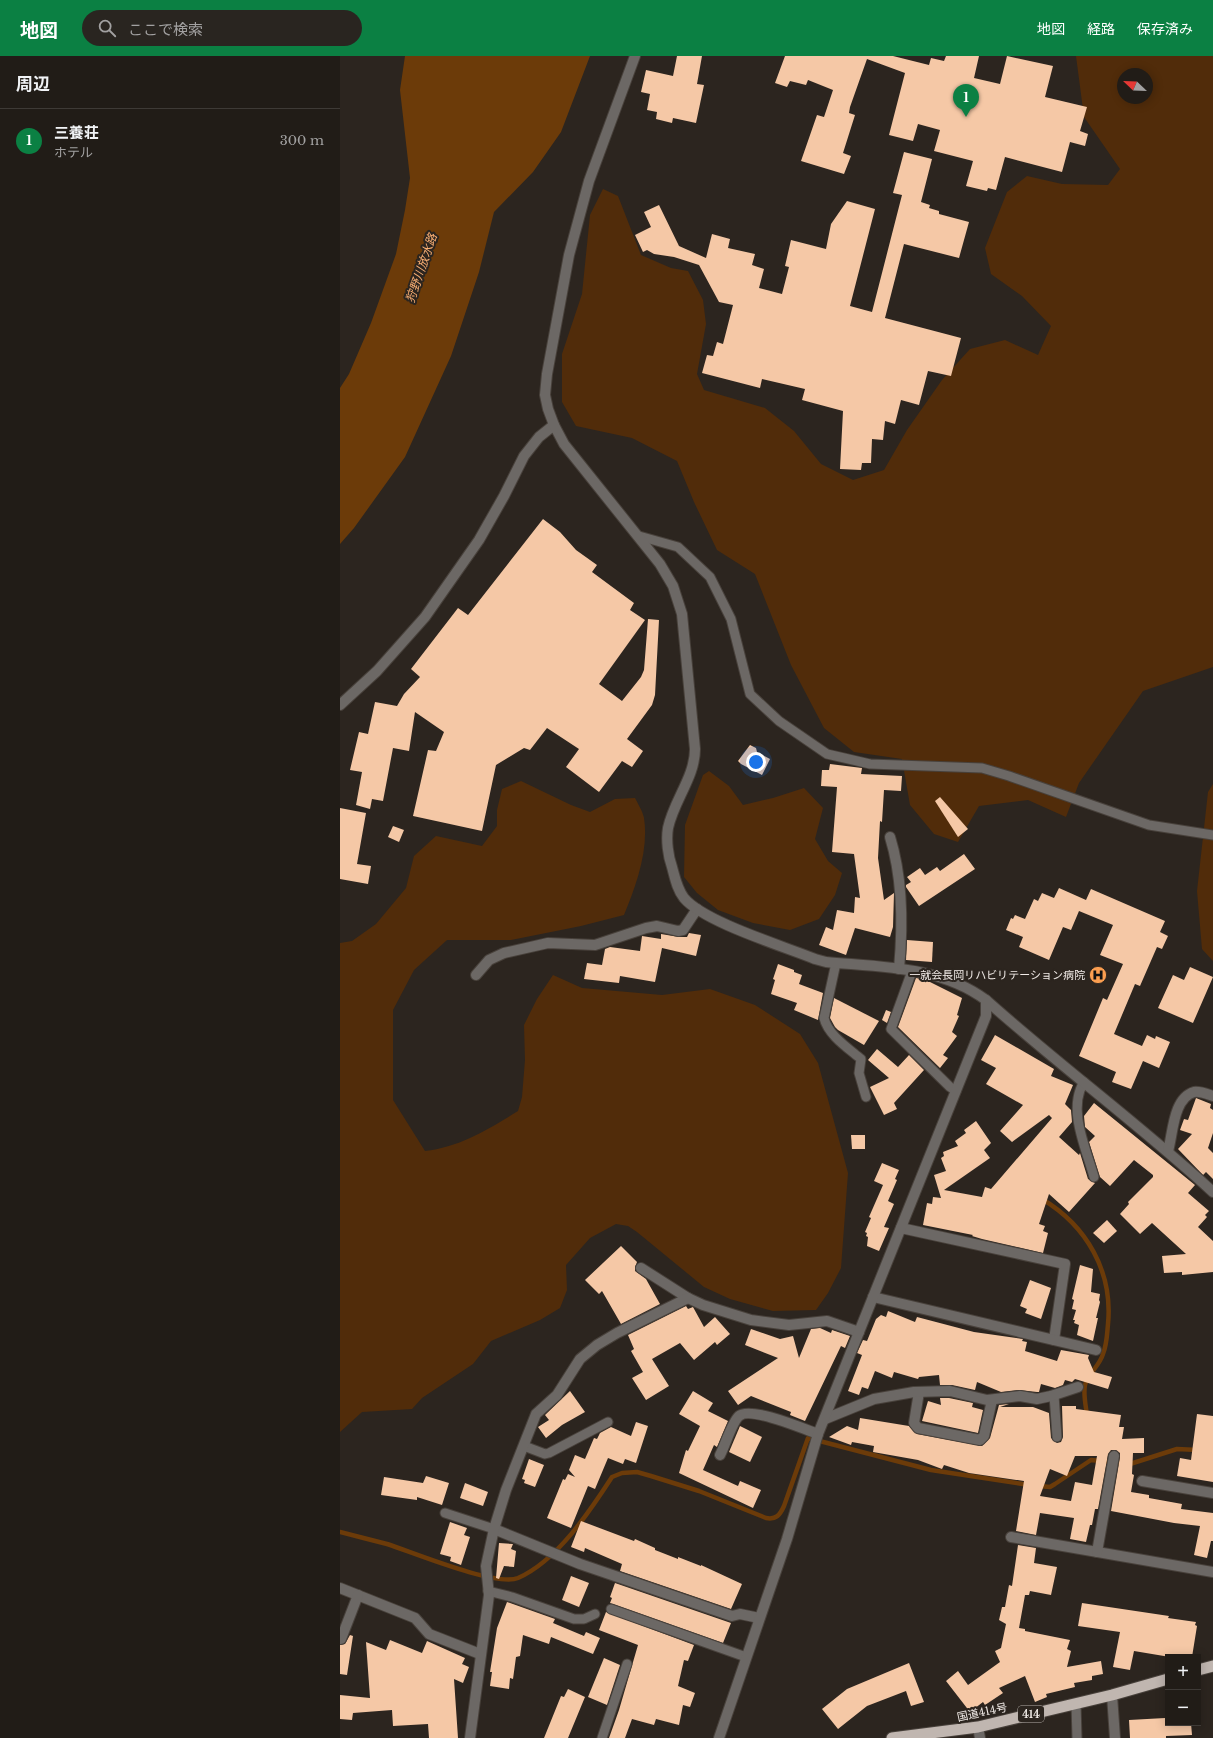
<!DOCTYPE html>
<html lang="ja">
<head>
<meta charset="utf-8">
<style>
  :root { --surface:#211c17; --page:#292520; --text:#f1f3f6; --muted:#a2a1a1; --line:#3e3a36; --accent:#0b8043 }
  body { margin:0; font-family:"Libre Baskerville","Noto Sans JP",serif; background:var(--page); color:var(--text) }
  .controls { position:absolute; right:12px; bottom:12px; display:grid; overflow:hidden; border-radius:0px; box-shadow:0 2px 10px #0003 }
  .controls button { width:36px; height:36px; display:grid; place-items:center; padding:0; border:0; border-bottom:1px solid var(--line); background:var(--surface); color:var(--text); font:20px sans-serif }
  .compass { position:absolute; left:777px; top:12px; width:36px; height:36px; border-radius:50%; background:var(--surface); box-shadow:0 2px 10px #0003; rotate:293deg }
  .you { position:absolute; left:416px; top:706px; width:14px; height:14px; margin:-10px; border:3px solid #fff; border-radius:50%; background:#1a73e8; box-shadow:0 0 0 6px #1a73e833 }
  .badge { display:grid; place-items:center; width:26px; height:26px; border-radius:50%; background:var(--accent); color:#fff; font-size:13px; font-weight:700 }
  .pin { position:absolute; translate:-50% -33px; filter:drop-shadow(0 1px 2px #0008) }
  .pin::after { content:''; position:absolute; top:21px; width:14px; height:12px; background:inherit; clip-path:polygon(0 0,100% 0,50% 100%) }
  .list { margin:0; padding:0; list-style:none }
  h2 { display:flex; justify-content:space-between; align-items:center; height:52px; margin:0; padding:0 16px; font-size:17px }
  h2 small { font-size:13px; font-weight:400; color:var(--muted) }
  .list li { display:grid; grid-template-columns:26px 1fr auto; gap:12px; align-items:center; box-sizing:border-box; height:64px; padding:0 16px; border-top:1px solid var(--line) }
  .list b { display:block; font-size:15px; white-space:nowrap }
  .list p { margin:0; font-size:13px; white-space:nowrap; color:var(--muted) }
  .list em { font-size:13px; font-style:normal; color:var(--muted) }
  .icon { flex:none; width:22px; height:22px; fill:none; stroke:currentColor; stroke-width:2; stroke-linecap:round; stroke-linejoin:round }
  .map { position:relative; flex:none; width:873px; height:1682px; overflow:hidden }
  header { display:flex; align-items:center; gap:24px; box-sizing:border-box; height:56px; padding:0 20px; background:var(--accent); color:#fff }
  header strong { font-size:19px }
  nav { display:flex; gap:22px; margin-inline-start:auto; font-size:14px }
  .search { width:280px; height:36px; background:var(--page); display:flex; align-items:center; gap:10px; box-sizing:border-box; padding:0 14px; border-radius:22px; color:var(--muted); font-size:15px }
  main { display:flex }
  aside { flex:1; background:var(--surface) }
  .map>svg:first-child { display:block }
</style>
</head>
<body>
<header>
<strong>地図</strong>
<div class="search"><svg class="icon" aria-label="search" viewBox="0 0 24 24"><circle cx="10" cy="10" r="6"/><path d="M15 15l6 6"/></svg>ここで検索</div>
<nav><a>地図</a><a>経路</a><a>保存済み</a></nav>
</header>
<main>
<aside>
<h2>周辺<small></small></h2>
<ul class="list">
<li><span class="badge">1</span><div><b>三養荘</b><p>ホテル</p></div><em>300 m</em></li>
</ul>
</aside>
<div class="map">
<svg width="873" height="1682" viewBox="0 0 873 1682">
  <rect width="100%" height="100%" fill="#2c251f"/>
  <!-- green -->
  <g fill="#512c0a" fill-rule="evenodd">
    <path d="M736 0H873V611L803 635 739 727 726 761 688 744 639 750 618 786 594 778 570 749 562 703 514 696 484 672 451 609 415 518 377 494 354 446 337 405 292 382 236 370 222 346V298L242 238 250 159 263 133 278 140 301 199 331 212 348 215 363 244 366 268 357 318 364 334 425 352 454 375 481 408 513 424 544 414 567 374 602 324 630 293 665 284 698 299 711 270 682 240 651 218 645 192 667 136 687 120 722 128 768 129 780 113 744 61ZM783 18H807V42H783Z"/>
    <path d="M369 715 389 730 403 749 433 742 464 732 483 752 475 783 488 805 502 817 495 839 479 863 450 874 413 867 378 854 357 837 344 821 345 769 363 719Z"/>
    <path d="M181 725 231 749 250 756 275 743 295 742C298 748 303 756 304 762 309 794 296 830 284 859L241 870 171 884H107L74 914 53 954V1044L85 1095C120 1091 149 1073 178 1055L182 1041 185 1004 184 969 197 943 213 919 242 932 322 939 370 933 415 949 460 978 478 1007 508 1117 501 1212 488 1237 476 1254 433 1255 390 1243 364 1231 297 1176 288 1170 276 1168 250 1182 226 1209 227 1234 220 1252 200 1264 151 1285 133 1308 82 1342 72 1353 22 1356 0 1376V887L12 885 36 868 66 832 74 800 96 780 142 790 157 770V754L162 733Z"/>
    <path d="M873 728V905L862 893 857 835 868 736Z"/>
  </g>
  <!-- water -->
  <path fill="#6c3b09" d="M65 0H250L221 76 193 116 154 156 139 216 111 300 65 401 14 472 0 488V332L9 318 31 267 56 198 65 154 70 122 60 34Z"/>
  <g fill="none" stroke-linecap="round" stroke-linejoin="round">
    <!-- stream -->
    <g stroke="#6c3b09" stroke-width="4.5">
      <path d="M702 1143C747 1170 773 1216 768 1268 767 1278 767 1288 763 1298 760 1309 748 1318 745 1329 743 1338 746 1350 747 1360"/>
      <path d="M699 1430 710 1431 715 1428 751 1404 790 1408 837 1393 858 1394"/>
      <path d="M0 1476C16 1480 31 1484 47 1488 72 1496 156 1531 178 1522 217 1505 250 1455 272 1421L282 1417 297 1416 311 1420 359 1435 426 1462C436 1464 440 1459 444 1450L468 1382 591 1414 689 1429"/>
    </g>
  </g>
  <!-- building -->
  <g fill="#f5c8a6" fill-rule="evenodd">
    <path d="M337 0H362L357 28 364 29 356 67 333 62 332 67 316 63 317 56 307 54 310 38 301 36 306 14 333 20Z"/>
    <path d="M445 0H553L589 9 591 2 604 5 606 0H639L634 22 660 28 667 0 713 10 705 41 747 51 740 75 748 78 745 90 730 86 722 116 665 101 656 134 648 132 647 135 626 130 633 105 594 95 600 74 578 68 573 85 549 79 565 17 527 3 510 51 509 57 515 59 503 97 511 100 504 118 461 105 477 59 484 61 493 34 468 24 466 29 450 25 447 31 435 27Z"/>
    <path d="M564 96 592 103 581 146 590 149 589 152 599 155V158L629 166 619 202 564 188 545 262 621 282 611 320 588 315 579 349 561 344 555 368 545 365 543 384 532 383 531 407H522L521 414 500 413 503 355 462 344 465 333 422 323 420 332 362 317 367 299 373 300 377 286 383 288 393 249 379 246 359 209 334 201 314 198 307 194 303 196 295 179 311 171 304 156 319 149 339 190 366 202 372 178 390 183 388 192 415 198 412 209 424 213 419 232 442 238 449 211 445 210 451 184 486 193 491 168 507 145 535 153 510 250 532 256 562 139 553 137Z"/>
    <path d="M203 463 220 476 236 494 257 509 252 516 294 547 290 554 305 564 259 628 282 645 301 621 304 614 308 563 319 564 315 639 312 649 287 683 303 695 292 711 282 705 259 736 226 711 239 693 207 672 190 694 184 692 156 709 142 775 73 760 88 694 96 695 104 676 75 656 69 695 53 692 43 745 32 743 30 753 16 749 22 716 10 714 19 676 28 678 35 646 57 650 64 638 80 621 71 613 118 552 128 559Z"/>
    <path d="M410 689 416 692 417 696 430 703 422 719 401 708 398 705Z"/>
    <path d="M490 708 522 712 521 718 562 720 561 735 544 734 542 766 540 765 538 802 544 844 554 837 553 871 550 881 515 872 506 899 479 889 486 871 493 874 497 854 514 857 515 841 520 842 514 798 492 796 497 731 481 730 482 714H489Z"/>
    <path d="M600 741 628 773 618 781 595 745Z"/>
    <path d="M0 752 26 757 17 808 31 810 28 828 0 823Z"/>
    <path d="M53 770 64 774 59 786 48 781Z"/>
    <path d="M624 798 635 813 579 850 566 831V829L571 826 567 821 580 812 585 819 597 811 600 815Z"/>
    <path d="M719 832 746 844 751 833 825 865 820 876 828 880 822 893 817 891 800 930 795 928 774 978 802 990 807 979 815 983 816 980 830 986 819 1012 803 1005 791 1033 772 1026 776 1016 739 1000 763 942 767 944 783 908 760 899 773 869 739 855 731 874 723 871 709 904 679 891 683 881 666 874 671 862 673 863 675 859 685 863 694 843 698 845 702 837 714 842Z"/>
    <path d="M349 877 361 879 356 900 322 892 315 926 280 920 279 927 244 923 247 907 262 909 265 893 270 891 300 895 302 880 321 883V878L339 881H347Z"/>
    <path d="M567 884 593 886 592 906 566 904Z"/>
    <path d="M438 908 454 914V916L462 919 459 928 483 937 478 964 454 954 457 947 431 938 435 924 433 923Z"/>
    <path d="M850 911 873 921 853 967 818 952 833 919 844 924Z"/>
    <path d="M576 922 586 924 622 942 617 959 619 960 612 976 617 980 603 999 608 1002 600 1012 558 971Z"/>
    <path d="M494 942 539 965 524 989 498 974 495 971 490 962Z"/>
    <path d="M546 954 551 956 547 967 542 964Z"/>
    <path d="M655 979 714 1013 711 1020 733 1029 725 1048 731 1054 732 1066 719 1081 739 1099 740 1097 748 1123 755 1127 729 1156 709 1138 699 1168 705 1170 703 1175 708 1177 703 1197 642 1183 632 1180 633 1179 583 1169 587 1147 592 1148 593 1141 601 1142 594 1119 606 1115 601 1102 604 1100 603 1096 618 1090 615 1085 626 1077 624 1074 636 1065 651 1087 644 1094 650 1102 604 1134 642 1141 645 1131 651 1133 712 1062 709 1059 672 1086 660 1075 683 1049 646 1028 656 1012 641 1004Z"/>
    <path d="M537 993 558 1011 569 999 584 1014 554 1047 557 1053 544 1059 530 1031 549 1022 528 1004Z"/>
    <path d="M856 1042 871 1048 870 1052 873 1054V1077L868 1092 873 1097V1123L866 1116 863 1119 838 1093 852 1078 840 1074 844 1063 848 1064Z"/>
    <path d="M754 1047 855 1129 848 1137 869 1155 865 1159 867 1161 858 1171 873 1185V1216L842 1219V1216L824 1217 822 1200 846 1198 812 1167 800 1178 780 1158 789 1148 788 1146 813 1121V1119L794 1104 770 1130 760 1121 749 1086 755 1080 745 1071 744 1060Z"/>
    <path d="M511 1079H525V1093H512Z"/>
    <path d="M542 1107 559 1114 555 1123 557 1124 548 1145 554 1148 544 1171 549 1172 539 1195 527 1190 528 1181 526 1180 527 1177 525 1176 531 1162 529 1161 543 1129 534 1125Z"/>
    <path d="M767 1164 777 1175 764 1187 753 1177Z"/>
    <path d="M281 1190 297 1206 295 1211V1215L306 1223 320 1248 281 1268 262 1235 259 1238 245 1224Z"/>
    <path d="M740 1209 753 1213 751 1236 760 1238 759 1244 760 1246 756 1262H758L753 1285 737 1279 739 1269 734 1267 735 1264H733L736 1254 732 1253 734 1244 732 1243Z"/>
    <path d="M690 1224 711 1232 701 1263 685 1257 687 1253 680 1250Z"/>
    <path d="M346 1250 348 1253 353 1251 364 1271 375 1261 390 1278 377 1289 375 1286 354 1304 340 1287 312 1303 329 1330 306 1344 292 1322 303 1316 291 1295 294 1293 288 1279Z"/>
    <path d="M548 1255 575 1266 577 1261 634 1276 683 1283 682 1285 687 1286 685 1295 717 1305 721 1294 749 1299 748 1302 754 1316 772 1321 768 1333 735 1323 732 1326 725 1324 723 1329 715 1332 701 1328 699 1336H697L679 1334 661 1336 637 1326 635 1334 612 1329H600L599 1319 579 1321 578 1323 554 1316 552 1322 535 1315 528 1333 522 1331 519 1339 508 1335 522 1299 517 1297 523 1284 527 1285 536 1263 541 1259 546 1261Z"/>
    <path d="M480 1272 491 1277 492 1274 510 1280 505 1292 501 1290 465 1365 450 1359 451 1356 411 1340 398 1349 388 1335 438 1302 405 1289 411 1273 440 1283 453 1280 459 1302 471 1273Z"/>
    <path d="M230 1335 245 1356 222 1369 206 1382 198 1371 209 1364 205 1359Z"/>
    <path d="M353 1335 373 1347 368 1355 388 1365 377 1391 374 1389 363 1414 398 1430 400 1425 421 1434 413 1452 339 1417 346 1394 348 1395 360 1370 339 1358Z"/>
    <path d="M600 1342H609L633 1347 632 1351 643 1354 638 1377 582 1365 588 1345 601 1349Z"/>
    <path d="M669 1348 660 1351H693L709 1357 711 1382 717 1387 721 1386 723 1381 722 1350H736V1353L781 1359 779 1371H784L782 1383 804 1382V1397H793L792 1418 794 1419 791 1436 809 1439V1442L842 1448 841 1453 873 1457V1485H871L867 1502 854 1499 860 1470 834 1467 771 1455 780 1401V1397L776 1394H771L768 1398 758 1453H755L752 1469H750L746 1486 730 1483 734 1462 700 1457 696 1479 676 1475 684 1425 629 1417 604 1409 602 1413 578 1404 533 1396 534 1390 512 1386 511 1389 489 1381 507 1370 518 1374 520 1362 569 1370 577 1378 642 1390 650 1382 659 1349ZM735 1400H757L752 1429 735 1426 731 1445 700 1440 710 1413 727 1420Z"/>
    <path d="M857 1358 873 1360V1426L837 1420 840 1402 851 1404Z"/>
    <path d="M296 1366 308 1370 296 1407 285 1403 283 1408 268 1402 255 1433 248 1430 231 1472 207 1462 223 1423 225 1424 228 1418 235 1421 229 1414 235 1399 245 1403 254 1382 257 1383 260 1377 271 1371 291 1380Z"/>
    <path d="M400 1370 422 1381 410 1406 389 1396Z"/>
    <path d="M189 1403 204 1409 195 1431 184 1427 185 1424 182 1423Z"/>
    <path d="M86 1420 109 1427 102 1449 77 1441V1444L41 1439 44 1421 83 1427Z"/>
    <path d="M125 1427 148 1436 143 1450 120 1442Z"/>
    <path d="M241 1465 294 1485 295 1483 315 1492V1494L338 1503V1501L361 1510V1509L402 1528 391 1553 280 1515 282 1508 245 1492 244 1496 231 1491Z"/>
    <path d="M110 1466 127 1472 124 1479 130 1481 121 1509 110 1505 111 1501 100 1498Z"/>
    <path d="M159 1487 173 1488 171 1493 176 1495 174 1511 164 1510 159 1523 156 1522Z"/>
    <path d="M678 1489 696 1492 694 1507 717 1511 711 1539 690 1535 689 1539H685L679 1572 685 1573V1575L730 1584 727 1593 731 1595 727 1611 761 1605 763 1618 752 1620V1624L734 1627 735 1631 706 1638 707 1641 695 1646 685 1620 659 1632 663 1637 645 1649 643 1646 630 1656 606 1625 618 1615 628 1629 660 1606 655 1595 661 1592 666 1568 659 1564 662 1551H665L669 1529 672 1530Z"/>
    <path d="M231 1520 249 1527 239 1551 222 1544Z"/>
    <path d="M275 1527 391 1567 383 1587 270 1547 272 1542 270 1541Z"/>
    <path d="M167 1546 215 1563 213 1567 244 1580 246 1576 260 1582 253 1598 211 1581 209 1588 183 1579 180 1600 176 1601 173 1623 170 1622 169 1633 150 1630 152 1616H150L157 1572Z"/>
    <path d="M742 1547 829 1560 828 1562 856 1566 855 1569 857 1570 852 1601H830L794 1595 790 1614 773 1611 780 1576 738 1570Z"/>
    <path d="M266 1556 354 1589 348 1605 344 1604 338 1630 355 1637 350 1651 343 1649 339 1669 316 1663 314 1669 292 1663 285 1682H269L279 1654 298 1589 259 1574Z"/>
    <path d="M10 1579 13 1580 7 1619 0 1618V1589L5 1588Z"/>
    <path d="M50 1584 82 1597 87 1585 125 1602 122 1608 129 1611 123 1627 114 1623 118 1682H89L88 1668 53 1670 52 1654 13 1657 12 1664 0 1663V1639L30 1642 26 1586 46 1594Z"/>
    <path d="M264 1602 280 1609 267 1649 248 1641Z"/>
    <path d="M569 1607 584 1646 571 1650 566 1635 527 1650 498 1673 482 1653 507 1633Z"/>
    <path d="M228 1633 245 1641 228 1682H204L221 1640 224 1641Z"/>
    <path d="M825 1662V1667H851L852 1679 826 1680V1682H790L789 1664Z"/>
  </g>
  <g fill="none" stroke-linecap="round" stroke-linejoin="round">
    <defs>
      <g id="service">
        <path d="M299 480 338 491 370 521 391 563 410 638 439 665 487 698 530 708 642 712 669 720 809 769 873 779"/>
        <path d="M496 907 484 962C488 979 508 992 521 1003L519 1017 526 1041"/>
        <path d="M572 915 551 973 610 1031 616 1035"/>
        <path d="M744 1026C727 1053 746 1092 754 1121"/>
        <path d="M714 1339 717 1381"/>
        <path d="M184 1390 205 1398 209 1397 268 1366"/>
        <path d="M105 1457 154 1473"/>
        <path d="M148 1535 172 1541 234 1563H244L255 1558"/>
        <path d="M271 1553 406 1601"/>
        <path d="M736 1648 737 1682"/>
        <path d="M262 1682 287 1608"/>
      </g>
      <g id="minor">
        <path d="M0 649 37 615 85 561 139 484 164 440 184 400 199 381 214 369"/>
        <path d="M550 781C563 823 563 870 559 913"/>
        <path d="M136 919 149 904 164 897 208 887 255 889 306 872 317 870 338 875 343 874 357 853"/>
        <path d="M646 944C720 1010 800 1069 873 1136"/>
        <path d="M828 1095C833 1078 833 1042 854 1036 860 1035 867 1038 873 1040"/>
        <path d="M561 1172 725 1208 714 1284"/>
        <path d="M301 1212 348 1242"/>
        <path d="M533 1241 756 1294"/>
        <path d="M579 1336 574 1367 578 1372 640 1384 644 1380 652 1344"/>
        <path d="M485 1363 534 1343 574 1336 610 1335 647 1344 680 1340 697 1343 711 1340 738 1331"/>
        <path d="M380 1399C385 1390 392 1366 399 1360 410 1350 464 1373 478 1378"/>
        <path d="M802 1425 873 1437"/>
        <path d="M154 1473 240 1508 392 1560 400 1558 419 1562"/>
        <path d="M671 1481 873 1516"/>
        <path d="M757 1496 774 1400"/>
        <path d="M0 1532 75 1562 89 1578 140 1598"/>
        <path d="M0 1582 1 1583 18 1539"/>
        <path d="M772 1639 775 1682"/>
        <path d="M638 1671 640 1682"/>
        <path d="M130 1682 149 1539 146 1510 154 1473 166 1434 196 1358 217 1339 240 1303 257 1289 277 1277 348 1242 363 1249 411 1264 449 1269 487 1265 519 1276"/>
      </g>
      <path id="tertiary" d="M295 0 249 125 229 199 207 318 205 339 208 353 214 369 224 388 320 508 333 530 342 558 355 693C355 721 334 744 328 772 326 784 328 800 332 811 335 822 337 833 344 842 364 866 443 890 475 903L486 906C540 911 601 910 646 944V960L478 1378 447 1483 379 1682"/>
      <g id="trunk">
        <path d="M858 1614 873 1610"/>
        <path d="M552 1682 638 1671 772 1639 828 1623"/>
      </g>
    </defs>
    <!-- service casing -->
    <use href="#service" stroke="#48413b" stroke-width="11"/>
    <!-- minor casing -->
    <use href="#minor" stroke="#48413b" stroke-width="12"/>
    <!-- tertiary casing -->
    <use href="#tertiary" stroke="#48413b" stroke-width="12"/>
    <!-- trunk casing -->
    <use href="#trunk" stroke="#48413b" stroke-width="13"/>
    <!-- service -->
    <use href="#service" stroke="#6c6865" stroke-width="9"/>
    <!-- minor -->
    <use href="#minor" stroke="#6c6865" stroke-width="10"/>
    <!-- tertiary -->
    <use href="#tertiary" stroke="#6c6865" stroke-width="10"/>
    <!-- trunk -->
    <use href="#trunk" stroke="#c0b6b0" stroke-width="11"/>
  </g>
  <!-- icons -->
  <defs>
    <symbol id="hospital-disc" viewBox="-11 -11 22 22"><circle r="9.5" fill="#fb9e50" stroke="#2c251f"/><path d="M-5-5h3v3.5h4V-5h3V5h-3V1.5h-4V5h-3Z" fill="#111"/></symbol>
  </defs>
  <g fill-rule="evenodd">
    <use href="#hospital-disc" x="748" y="909" width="20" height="20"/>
  </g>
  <g text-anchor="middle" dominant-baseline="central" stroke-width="4" stroke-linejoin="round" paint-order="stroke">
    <!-- shield labels -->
    <rect fill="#2c251f" stroke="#b6b0ab" stroke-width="1" x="678" y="1650" width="26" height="16" rx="3"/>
    <g font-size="10" font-weight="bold" fill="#f1ebe7">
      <text x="691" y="1658">414</text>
    </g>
    <!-- poi labels -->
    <g font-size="11" fill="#f1ebe7" stroke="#2c251f" text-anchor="end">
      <text x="745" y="919">一就会長岡リハビリテーション病院</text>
    </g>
    <!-- street labels -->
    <g font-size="11" fill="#f1ebe7" stroke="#2c251f">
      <text transform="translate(642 1656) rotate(-12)">国道414号</text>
    </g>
    <!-- water labels -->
    <g font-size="12" font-style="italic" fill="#f8ae73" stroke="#2c251f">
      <text transform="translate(81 212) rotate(-71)">狩野川放水路</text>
    </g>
  </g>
</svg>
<div class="controls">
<button>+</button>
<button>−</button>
</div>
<svg class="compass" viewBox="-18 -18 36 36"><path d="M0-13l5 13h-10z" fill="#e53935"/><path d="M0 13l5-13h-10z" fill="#a2a1a1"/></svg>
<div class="you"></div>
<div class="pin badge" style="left:626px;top:61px">1</div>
</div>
</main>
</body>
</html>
